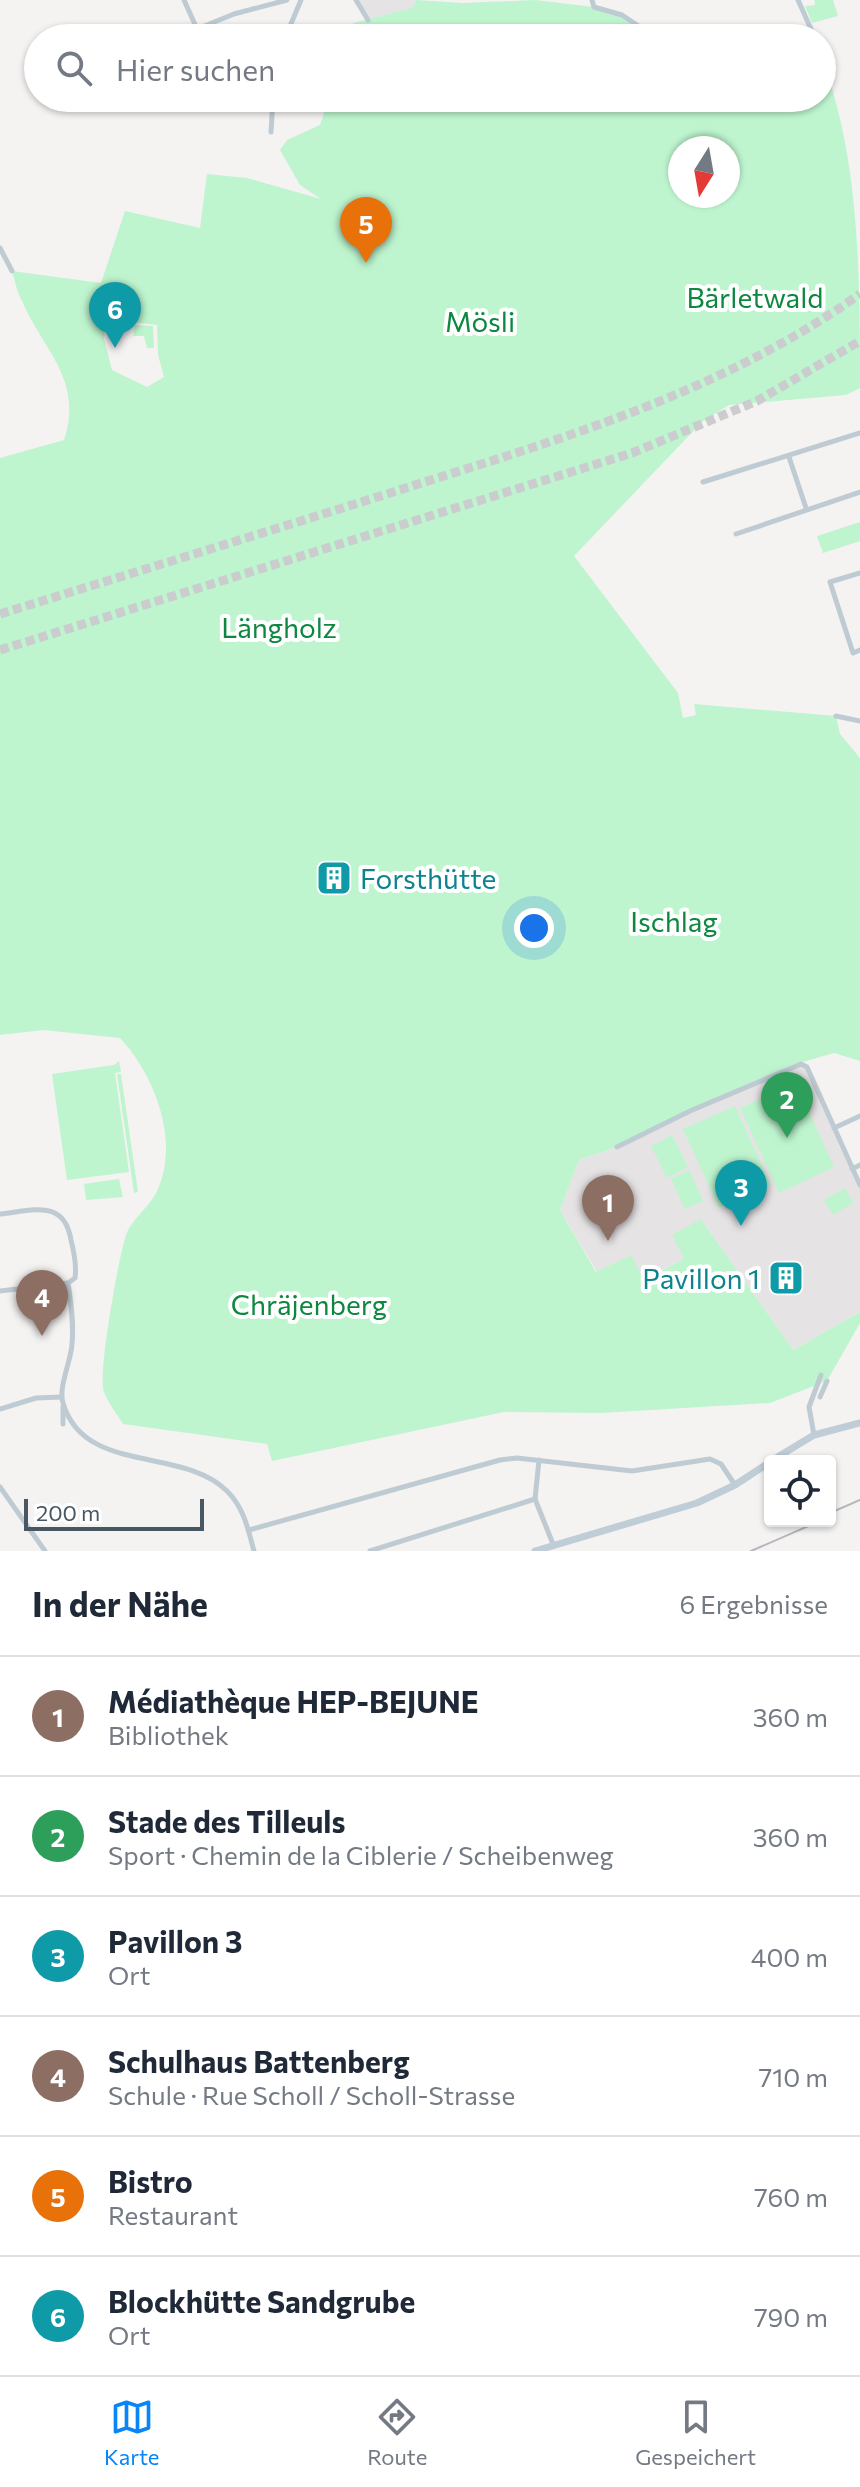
<!DOCTYPE html>
<html lang="de">
<head>
<meta charset="utf-8">
<style>
  :root { --surface:#fff; --page:#f2f2f3; --text:#1f2937; --muted:#747a83; --line:#e0e1e3; --accent:#0885f9 }
  body { margin:0; font-family:Commissioner,sans-serif; background:var(--page); color:var(--text) }
  .controls { position:absolute; right:24px; bottom:24px; display:grid; overflow:hidden; border-radius:8px; box-shadow:0 2px 6px #0004 }
  .controls button { width:72px; height:72px; display:grid; place-items:center; padding:0; border:0; border-bottom:2px solid var(--line); background:var(--surface); color:var(--text); font:40px sans-serif }
  .compass { position:absolute; left:668px; top:136px; width:72px; height:72px; border-radius:50%; background:var(--surface); box-shadow:0 2px 6px #0004; rotate:191deg }
  .scale { position:absolute; left:24px; bottom:20px; width:180px; box-sizing:border-box; padding-left:8px; border:4px solid #485862; border-top:0; font-size:22px; line-height:28px; white-space:nowrap; color:#485862; -webkit-text-stroke:6px #fff; paint-order:stroke }
  .you { position:absolute; left:534px; top:928px; width:28px; height:28px; margin:-20px; border:6px solid #fff; border-radius:50%; background:#1a73e8; box-shadow:0 0 0 12px #1a73e833 }
  .badge { display:grid; place-items:center; width:52px; height:52px; border-radius:50%; background:var(--accent); color:#fff; font-size:26px; font-weight:700 }
  .pin { position:absolute; translate:-50% -66px; filter:drop-shadow(0 2px 4px #0008) }
  .pin::after { content:''; position:absolute; top:42px; width:28px; height:24px; background:inherit; clip-path:polygon(0 0,100% 0,50% 100%) }
  .list { margin:0; padding:0; list-style:none }
  h2 { display:flex; justify-content:space-between; align-items:center; height:104px; margin:0; padding:0 32px; font-size:34px }
  h2 small { font-size:26px; font-weight:400; color:var(--muted) }
  .list li { display:grid; grid-template-columns:52px 1fr auto; gap:24px; align-items:center; box-sizing:border-box; height:120px; padding:0 32px; border-top:2px solid var(--line) }
  .list b { display:block; font-size:30px; white-space:nowrap }
  .list p { margin:0; font-size:26px; white-space:nowrap; color:var(--muted) }
  .list em { font-size:26px; font-style:normal; color:var(--muted) }
  .icon { flex:none; width:44px; height:44px; fill:none; stroke:currentColor; stroke-width:2; stroke-linecap:round; stroke-linejoin:round }
  .map { position:relative; flex:none; width:860px; height:1551px; overflow:hidden }
  .search { position:absolute; background:var(--surface); box-shadow:0 2px 6px #0004; left:24px; right:24px; top:24px; height:88px; display:flex; align-items:center; gap:20px; box-sizing:border-box; padding:0 28px; border-radius:44px; color:var(--muted); font-size:30px }
  .sheet { height:824px; background:var(--surface) }
  nav { display:flex; justify-content:space-around; align-items:center; box-sizing:border-box; height:112px; border-top:2px solid var(--line); background:var(--surface); font-size:22px; color:var(--muted) }
  nav a { display:grid; justify-items:center; gap:4px }
  nav .on { color:var(--accent) }
  .map>svg:first-child { display:block }
</style>
</head>
<body>
<div class="map">
<svg width="860" height="1551" viewBox="0 0 860 1551">
  <rect width="100%" height="100%" fill="#f5f2f2"/>
  <!-- education -->
  <g fill="#e6e3e5">
    <path d="M356 0H416L412 8 368 20Z"/>
    <path d="M801 1064 807 1067 860 1185V1312L793 1350 701 1219 684 1259 644 1280 597 1272 560 1210 579 1160 617 1147 792 1065Z"/>
  </g>
  <!-- green -->
  <g fill="#bef5cf" fill-rule="evenodd">
    <path d="M416 0 463 3 535 0 594 7 610 10 639 29 680 38H350L353 23 412 8Z"/>
    <path d="M814 0H833L838 16 812 23 805 6 815 5Z"/>
    <path d="M822 60C860 157 860 279 860 388L846 395 729 405 702 422 574 556 678 693 683 718 696 715 694 704 836 716 840 734 860 758V1061L834 1053 792 1065 617 1147 579 1160 560 1210 596 1272 631 1255 644 1280 684 1259 672 1235 701 1219 793 1350 860 1312V1323L827 1381 770 1403 601 1413 504 1412 272 1461 267 1444 123 1424C117 1414 108 1403 104 1392 97 1376 119 1256 126 1235 131 1220 147 1209 155 1195 182 1145 155 1075 120 1038L43 1030 0 1035V458L64 440C84 380 43 350 22 301 17 292 15 281 12 271L101 283 125 211 200 228 207 174 247 178 321 199 300 185 280 150 287 140 320 125 329 98H822ZM680 148H728V196H680ZM105 319 157 325 158 355 164 377 147 387 112 370 104 339Z"/>
    <path d="M135 325 153 326 154 348H147L144 336H133Z"/>
    <path d="M860 522V541L823 553 817 536Z"/>
    <path d="M119 1061 121 1072 115 1073 129 1172 67 1180 52 1074 114 1065Z"/>
    <path d="M117 1074H121L138 1192 134 1193Z"/>
    <path d="M796 1083 834 1167 779 1193 740 1108Z"/>
    <path d="M735 1106 771 1185 719 1208 683 1129Z"/>
    <path d="M672 1135 688 1167 667 1178 651 1146Z"/>
    <path d="M689 1170 703 1201 685 1209 671 1179Z"/>
    <path d="M119 1179 123 1197 86 1200 84 1184Z"/>
    <path d="M845 1188 853 1203 833 1215 824 1200Z"/>
  </g>
  <g fill="none" stroke-linecap="round" stroke-linejoin="round">
    <!-- highway-tunnel -->
    <g stroke="#caccce" stroke-width="9" stroke-dasharray="9 4.5" stroke-linecap="butt">
      <path d="M0 614C145 569 290 525 434 479 584 432 730 386 860 294"/>
      <path d="M0 650 632 453 757 401 860 341"/>
    </g>
    <!-- street -->
    <g stroke="#bfcbd3" stroke-width="5">
      <path d="M184 0 197 29 234 14 287 0"/>
      <path d="M356 0 368 20"/>
      <path d="M592 0 594 7 622 15 646 31 680 38"/>
      <path d="M798 0 815 38"/>
      <path d="M285 38 301 0"/>
      <path d="M712 38 776 33 788 38"/>
      <path d="M822 54V56"/>
      <path d="M134 100 165 98"/>
      <path d="M271 132 273 98"/>
      <path d="M0 248 12 271"/>
      <path d="M789 457 806 508"/>
      <path d="M703 482 860 433"/>
      <path d="M736 534 860 492"/>
      <path d="M860 573 830 582 853 653 860 650"/>
      <path d="M836 716 860 721"/>
      <path d="M834 1128 860 1116"/>
      <path d="M617 1147 690 1111 801 1064 807 1067 860 1185"/>
      <path d="M852 1169 860 1165"/>
      <path d="M0 1214C32 1211 64 1198 71 1240 74 1252 77 1265 75 1278L68 1283C71 1303 74 1324 72 1344 71 1361 58 1388 63 1403 84 1475 182 1446 227 1491 244 1508 248 1529 254 1551"/>
      <path d="M0 1291 68 1283"/>
      <path d="M820 1397 827 1381"/>
      <path d="M0 1409 36 1398 61 1397"/>
      <path d="M63 1424V1407"/>
      <path d="M814 1435 809 1407 821 1375"/>
      <path d="M539 1460 535 1499 553 1544"/>
      <path d="M0 1487 45 1551"/>
      <path d="M249 1530 500 1460 517 1458 632 1471 710 1459 721 1464 735 1485"/>
      <path d="M370 1551 535 1499"/>
    </g>
    <!-- secondary -->
    <g stroke="#bfcdd7" stroke-width="7">
      <path d="M771 1461 814 1435 860 1423"/>
      <path d="M535 1551 697 1503 735 1485 770 1462"/>
    </g>
    <!-- rail -->
    <g stroke="#b4b8bd" stroke-width="2">
      <path d="M830 1513 860 1500"/>
      <path d="M751 1551 820 1521"/>
    </g>
  </g>
  <!-- icons -->
  <defs>
    <symbol id="building-square" viewBox="-11 -11 22 22"><rect x="-9" y="-9" width="18" height="18" rx="4" fill="#0f9aa8" stroke="#fff"/><path d="M-4-6H4V6H1V3H-1V6H-4ZM-2.5-4.3h1.7v1.8h-1.7ZM.8-4.3h1.7v1.8H.8ZM-2.5-1h1.7V.8h-1.7ZM.8-1h1.7V.8H.8Z" fill="#fff"/></symbol>
  </defs>
  <g fill-rule="evenodd">
    <use href="#building-square" x="314" y="858" width="40" height="40"/>
    <use href="#building-square" x="766" y="1258" width="40" height="40"/>
  </g>
  <g text-anchor="middle" dominant-baseline="central" stroke-width="8" stroke-linejoin="round" paint-order="stroke">
    <!-- park labels -->
    <g font-size="28" fill="#0e8841" stroke="#fff">
      <text x="755" y="297">Bärletwald</text>
      <text x="480" y="321">Mösli</text>
      <text x="279" y="627">Längholz</text>
      <text x="674" y="921">Ischlag</text>
      <text x="309" y="1304">Chräjenberg</text>
    </g>
    <!-- culture labels -->
    <g font-size="28" fill="#0d838f" stroke="#fff" text-anchor="start">
      <text x="360" y="878">Forsthütte</text>
      <text x="760" y="1278" text-anchor="end">Pavillon 1</text>
    </g>
  </g>
</svg>
<div class="controls">
<button><svg class="icon" aria-label="locate" viewBox="0 0 24 24"><circle cx="12" cy="12" r="6"/><path d="M12 2v4M12 18v4M2 12h4M18 12h4"/></svg></button>
</div>
<svg class="compass" viewBox="-18 -18 36 36"><path d="M0-13l5 13h-10z" fill="#e53935"/><path d="M0 13l5-13h-10z" fill="#747a83"/></svg>
<div class="scale">200 m</div>
<div class="you"></div>
<div class="pin badge" style="left:608px;top:1241px;background:#8d6e63">1</div>
<div class="pin badge" style="left:787px;top:1138px;background:#2e9e5b">2</div>
<div class="pin badge" style="left:741px;top:1226px;background:#0f9aa8">3</div>
<div class="pin badge" style="left:42px;top:1336px;background:#8d6e63">4</div>
<div class="pin badge" style="left:366px;top:263px;background:#e8710a">5</div>
<div class="pin badge" style="left:115px;top:348px;background:#0f9aa8">6</div>
<div class="search"><svg class="icon" aria-label="search" viewBox="0 0 24 24"><circle cx="10" cy="10" r="6"/><path d="M15 15l6 6"/></svg>Hier suchen</div>
</div>
<section class="sheet">
<h2>In der Nähe<small>6 Ergebnisse</small></h2>
<ul class="list">
<li><span class="badge" style="background:#8d6e63">1</span><div><b>Médiathèque HEP-BEJUNE</b><p>Bibliothek</p></div><em>360 m</em></li>
<li><span class="badge" style="background:#2e9e5b">2</span><div><b>Stade des Tilleuls</b><p>Sport · Chemin de la Ciblerie / Scheibenweg</p></div><em>360 m</em></li>
<li><span class="badge" style="background:#0f9aa8">3</span><div><b>Pavillon 3</b><p>Ort</p></div><em>400 m</em></li>
<li><span class="badge" style="background:#8d6e63">4</span><div><b>Schulhaus Battenberg</b><p>Schule · Rue Scholl / Scholl-Strasse</p></div><em>710 m</em></li>
<li><span class="badge" style="background:#e8710a">5</span><div><b>Bistro</b><p>Restaurant</p></div><em>760 m</em></li>
<li><span class="badge" style="background:#0f9aa8">6</span><div><b>Blockhütte Sandgrube</b><p>Ort</p></div><em>790 m</em></li>
</ul>
</section>
<nav>
<a class="on"><svg class="icon" aria-label="map" viewBox="0 0 24 24"><path d="M3 6l6-2 6 2 6-2v14l-6 2-6-2-6 2zM9 4v14M15 6v14"/></svg>Karte</a>
<a><svg class="icon" aria-label="directions" viewBox="0 0 24 24"><path d="M12 3l9 9-9 9-9-9zM9 14v-3h6M13 9l2 2-2 2"/></svg>Route</a>
<a><svg class="icon" aria-label="saved" viewBox="0 0 24 24"><path d="M7 4h10v16l-5-4-5 4z"/></svg>Gespeichert</a>
</nav>
</body>
</html>
